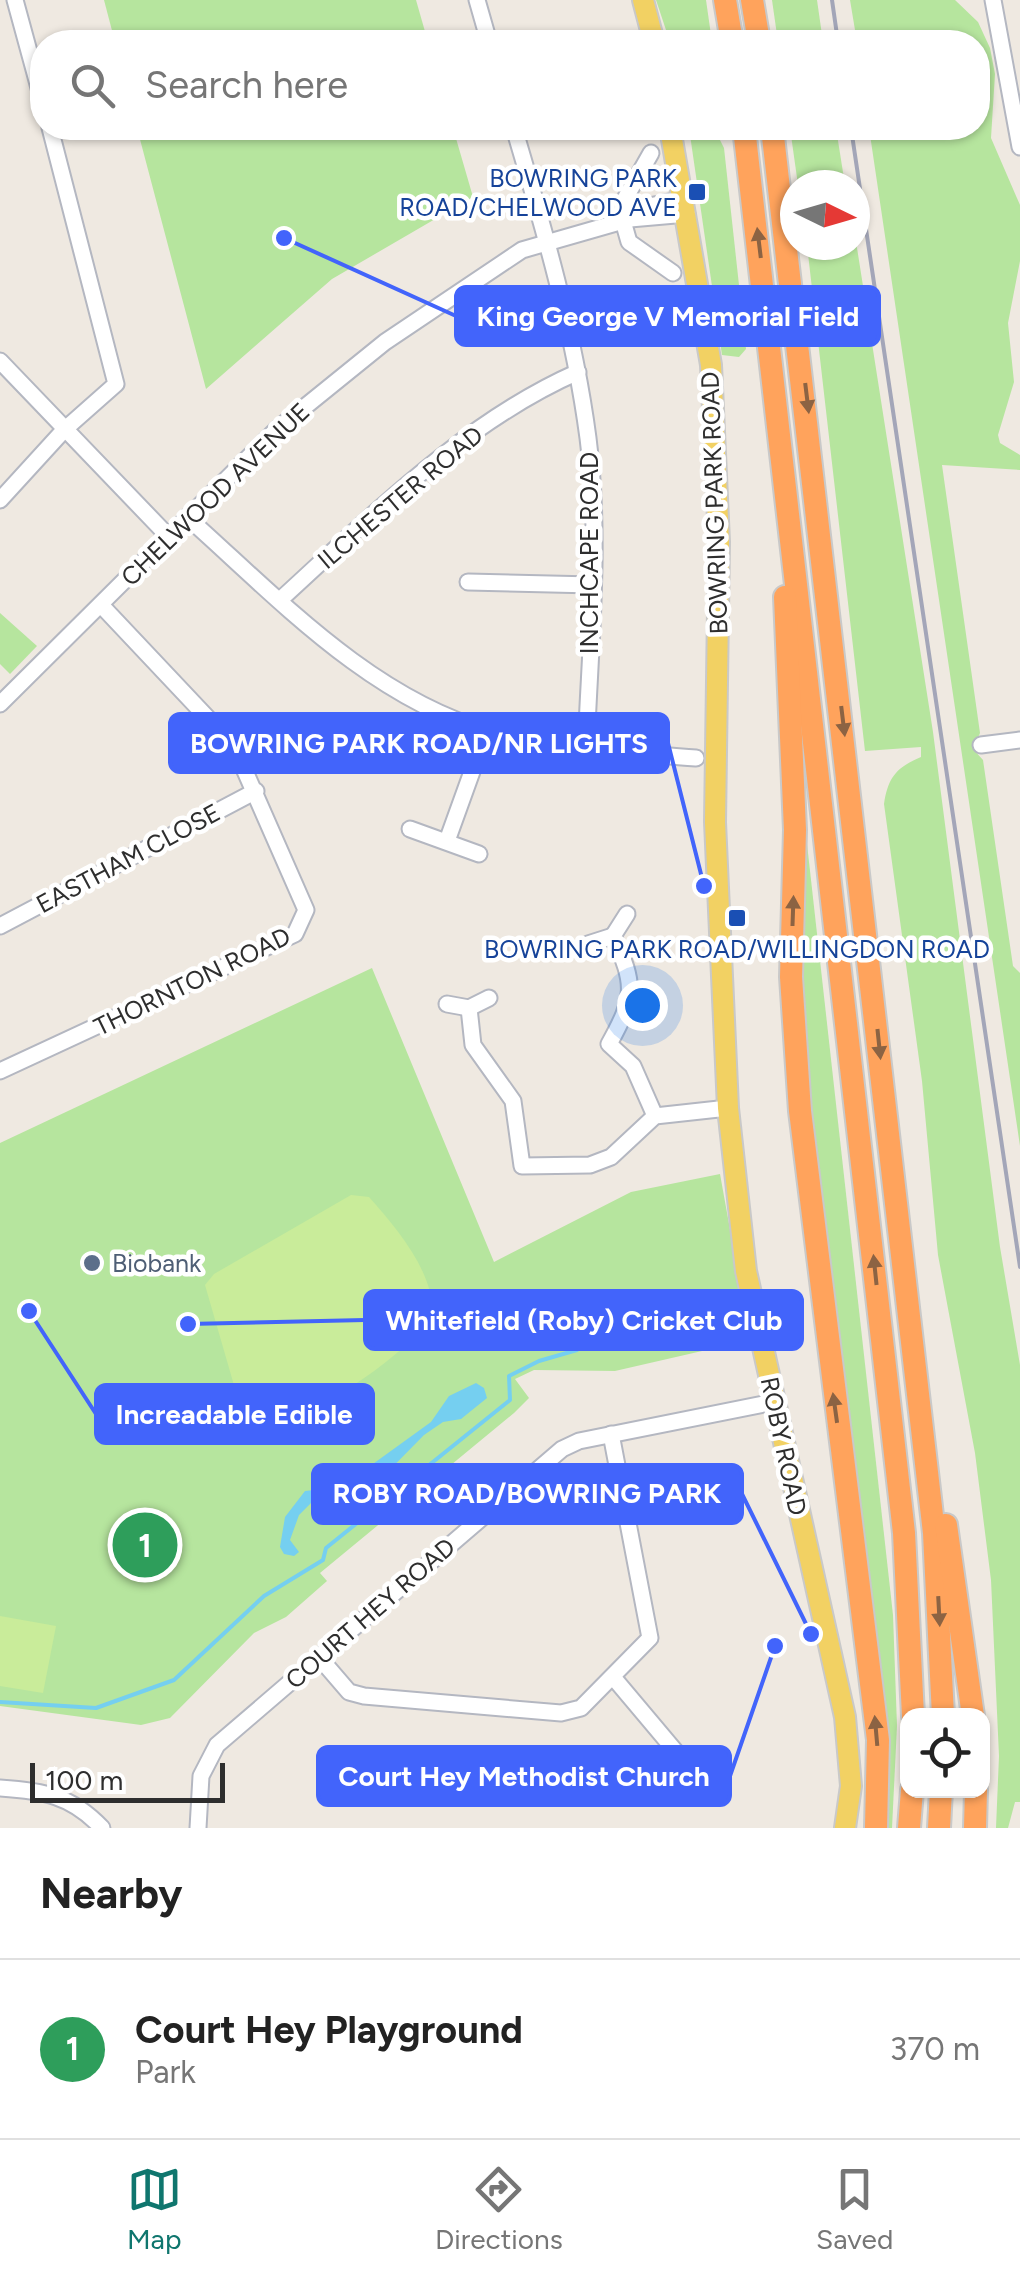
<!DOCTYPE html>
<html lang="en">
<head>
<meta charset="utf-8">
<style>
  :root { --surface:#fff; --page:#f2f2f2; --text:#222; --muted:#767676; --line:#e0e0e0; --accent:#0f766e }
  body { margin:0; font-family:Figtree,sans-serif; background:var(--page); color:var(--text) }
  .controls { position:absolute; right:30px; bottom:30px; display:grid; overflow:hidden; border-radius:20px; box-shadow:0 2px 8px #0004 }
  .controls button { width:90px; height:90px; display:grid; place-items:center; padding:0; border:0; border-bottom:2px solid var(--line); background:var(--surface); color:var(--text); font:50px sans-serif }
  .compass { position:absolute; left:780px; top:170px; width:90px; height:90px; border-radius:50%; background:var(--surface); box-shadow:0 2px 8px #0004; rotate:95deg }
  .scale { position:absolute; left:30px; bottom:25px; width:195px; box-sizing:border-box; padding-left:10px; border:5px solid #2e2e2e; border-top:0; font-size:28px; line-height:35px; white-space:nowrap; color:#2e2e2e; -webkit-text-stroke:8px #fff; paint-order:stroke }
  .you { position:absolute; left:642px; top:1005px; width:35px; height:35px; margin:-25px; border:8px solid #fff; border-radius:50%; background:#1a73e8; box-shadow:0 0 0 15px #1a73e833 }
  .badge { display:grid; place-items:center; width:65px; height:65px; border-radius:50%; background:var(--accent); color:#fff; font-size:32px; font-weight:700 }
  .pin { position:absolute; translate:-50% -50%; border:5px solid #fff; box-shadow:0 2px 10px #0006 }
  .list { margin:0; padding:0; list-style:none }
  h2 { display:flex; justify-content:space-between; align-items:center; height:130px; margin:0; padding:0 40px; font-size:42px }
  h2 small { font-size:32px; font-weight:400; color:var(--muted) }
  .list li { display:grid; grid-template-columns:65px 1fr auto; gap:30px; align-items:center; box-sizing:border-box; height:180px; padding:0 40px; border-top:2px solid var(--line) }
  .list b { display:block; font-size:38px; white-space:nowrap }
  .list p { margin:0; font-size:32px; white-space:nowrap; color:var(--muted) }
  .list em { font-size:32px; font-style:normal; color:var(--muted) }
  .icon { flex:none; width:55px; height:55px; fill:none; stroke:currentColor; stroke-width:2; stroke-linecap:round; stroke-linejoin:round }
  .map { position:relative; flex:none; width:1020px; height:1828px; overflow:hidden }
  .search { position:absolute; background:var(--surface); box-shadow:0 2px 8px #0004; left:30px; right:30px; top:30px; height:110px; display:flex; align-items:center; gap:25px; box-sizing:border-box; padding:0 35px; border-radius:40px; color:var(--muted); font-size:38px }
  .sheet { height:310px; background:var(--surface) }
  nav { display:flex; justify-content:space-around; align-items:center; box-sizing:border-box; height:140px; border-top:2px solid var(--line); background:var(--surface); font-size:28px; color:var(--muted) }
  nav a { display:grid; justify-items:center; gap:5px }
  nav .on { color:var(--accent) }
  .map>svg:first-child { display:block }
</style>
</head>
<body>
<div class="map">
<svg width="1020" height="1828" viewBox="0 0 1020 1828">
  <rect width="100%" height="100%" fill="#efe9e1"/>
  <!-- green -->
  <g fill="#b6e59e">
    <path d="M104 0H416L428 42H115Z"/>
    <path d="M656 0H706L712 42H670Z"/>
    <path d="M772 0H817L823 42H778Z"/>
    <path d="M850 0H955L978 22 990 48 995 74 991 138 1020 205V261L1008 323 1014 382 998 435 1000 443 1020 455V470L942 465 980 733 973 749 983 760 1013 966 1020 973V1146L869 128H978V42H857Z"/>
    <path d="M137 128H453L473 197 332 279 206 389Z"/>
    <path d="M689 128H714L724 148 746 349 739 357 722 355Z"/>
    <path d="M790 128H836L845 185H798Z"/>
    <path d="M855 235 933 732 1000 1247 1020 1365V1802H1015L1008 1828H996L999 1756 991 1580 975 1453 938 1255 922 1081 884 804C888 777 897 767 921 757V747L865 751 807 245H855Z"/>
    <path d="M0 613 37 646 10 674 0 664Z"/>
    <path d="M804 817 893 1615 897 1726 892 1828H883L807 1070 803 984Z"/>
    <path d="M372 968 494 1262 631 1192 720 1174 750 1340 615 1371 534 1370 515 1379 529 1398 514 1413 320 1573 327 1581 286 1617 254 1633 170 1718 141 1725 0 1706V1143Z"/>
  </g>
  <!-- pitch -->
  <g fill="#c9ec9a">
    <path d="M351 1195 369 1197C398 1230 438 1276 432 1322 384 1366 328 1414 261 1418L238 1399 205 1285 214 1274Z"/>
    <path d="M0 1616 56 1626 43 1693 0 1686Z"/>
  </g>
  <!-- water -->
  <path fill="#75cff0" d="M476 1383 484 1388 487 1398 461 1419 443 1422 424 1435 359 1501 345 1509 311 1503 299 1515 290 1540 299 1552 294 1556 284 1554 280 1547 285 1517 305 1491 341 1487 431 1422 449 1396Z"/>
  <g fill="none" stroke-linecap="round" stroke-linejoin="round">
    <!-- stream -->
    <path stroke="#75cff0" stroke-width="4" d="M0 1702 96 1708 174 1680 264 1596 323 1560 326 1548 510 1400 509 1376 539 1361 577 1350"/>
    <defs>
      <g id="minor">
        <path d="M15 0 42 99"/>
        <path d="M477 0 489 42"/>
        <path d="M993 0 1020 147"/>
        <path d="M514 128C544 229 574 332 588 438 601 540 590 646 586 749"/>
        <path d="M629 219 626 197 651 153"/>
        <path d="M630 219 649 206 684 199"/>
        <path d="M623 221 629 242 673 273"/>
        <path d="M0 361 168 536"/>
        <path d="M0 500 64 430 116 384 50 128"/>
        <path d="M187 517C278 598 370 698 491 732 558 750 628 752 696 758"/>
        <path d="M468 582 593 585"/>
        <path d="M280 600C371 517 464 422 578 372"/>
        <path d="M0 704 275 431 385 342 522 250 630 219 687 214"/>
        <path d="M981 745 1020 740"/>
        <path d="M410 829 479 854"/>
        <path d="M447 841 487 730"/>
        <path d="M0 926 256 791"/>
        <path d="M613 936C636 985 635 997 609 1044L633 1066 655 1116"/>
        <path d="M613 936 627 914"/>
        <path d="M588 944 613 936"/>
        <path d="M447 1004 469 1008"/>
        <path d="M469 1008 473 1045 513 1101 522 1166 590 1165 611 1157 655 1116 728 1108"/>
        <path d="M469 1008 489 998"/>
        <path d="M0 1071 295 934 306 910 234 746 101 605"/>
        <path d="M318 1656 349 1692 364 1696 561 1713 581 1708 650 1638 611 1434"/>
        <path d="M613 1677 682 1759 672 1768"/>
        <path d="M0 1788C43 1791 71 1795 102 1828"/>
        <path d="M198 1828 201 1776 217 1745 562 1449 579 1441 774 1402"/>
      </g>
      <g id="major">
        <path d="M643 0 654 42"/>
        <path d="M670 128 711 365 719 542 715 822 728 1108 746 1271 845 1717 851 1786 845 1828"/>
      </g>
      <g id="highway">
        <path d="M725 0 732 42"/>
        <path d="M752 0 759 42"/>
        <path d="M744 128 904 1533 913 1716"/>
        <path d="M772 128 934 1533 943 1716"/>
        <path d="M785 597 795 830 791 977 800 1111 878 1740 876 1828"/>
        <path d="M946 1525 973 1716"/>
        <path d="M909 1828 912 1790"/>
        <path d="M939 1828 941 1790"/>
        <path d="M975 1828 976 1790"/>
      </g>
    </defs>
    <!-- minor casing -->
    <use href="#minor" stroke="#b4b7c1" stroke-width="19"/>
    <!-- major casing -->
    <use href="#major" stroke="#c9c9c9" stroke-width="24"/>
    <!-- highway casing -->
    <use href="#highway" stroke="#c9c9c9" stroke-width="26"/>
    <!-- minor -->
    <use href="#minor" stroke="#fff" stroke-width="15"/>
    <!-- major -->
    <use href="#major" stroke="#f2d163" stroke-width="20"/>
    <!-- highway -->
    <use href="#highway" stroke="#ffa35c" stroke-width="22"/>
    <!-- rail -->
    <g stroke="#a3a6b8" stroke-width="4">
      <path d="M832 0 838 42"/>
      <path d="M851 128 1020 1267"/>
    </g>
  </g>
  <!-- one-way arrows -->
  <defs><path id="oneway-solid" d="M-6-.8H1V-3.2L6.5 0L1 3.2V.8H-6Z" transform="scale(2.5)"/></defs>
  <g fill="#8c6343">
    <use href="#oneway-solid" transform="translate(759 243) rotate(-97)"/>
    <use href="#oneway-solid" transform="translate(807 398) rotate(83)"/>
    <use href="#oneway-solid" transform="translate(843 721) rotate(83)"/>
    <use href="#oneway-solid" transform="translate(793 911) rotate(-88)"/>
    <use href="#oneway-solid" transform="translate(879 1044) rotate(84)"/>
    <use href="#oneway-solid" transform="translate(875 1270) rotate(-96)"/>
    <use href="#oneway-solid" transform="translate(835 1408) rotate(-98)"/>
    <use href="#oneway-solid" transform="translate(939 1611) rotate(87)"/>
    <use href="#oneway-solid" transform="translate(876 1731) rotate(-95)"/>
  </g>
  <!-- markers -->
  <g fill="#1a4fb4" stroke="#fff" stroke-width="4">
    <rect x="687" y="182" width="20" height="20" rx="5"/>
    <rect x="727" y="908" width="20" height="20" rx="5"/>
  </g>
  <circle fill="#5c6f8a" stroke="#fff" stroke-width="4" cx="92" cy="1263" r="10"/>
  <g text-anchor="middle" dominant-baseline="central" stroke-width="9" stroke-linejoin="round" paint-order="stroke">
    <!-- transit labels -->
    <g font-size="25" fill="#164399" stroke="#fff" text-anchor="end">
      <text x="677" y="178">BOWRING PARK<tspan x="677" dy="29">ROAD/CHELWOOD AVE</tspan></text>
      <text x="737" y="949" text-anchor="middle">BOWRING PARK ROAD/WILLINGDON ROAD</text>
    </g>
    <!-- street labels -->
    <g font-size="25" fill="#2e2e2e" stroke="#fff">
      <text transform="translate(215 494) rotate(-44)">CHELWOOD AVENUE</text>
      <text transform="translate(400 497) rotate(-40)">ILCHESTER ROAD</text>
      <text transform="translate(714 503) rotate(-92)">BOWRING PARK ROAD</text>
      <text transform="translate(589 553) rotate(-90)">INCHCAPE ROAD</text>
      <text transform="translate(128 858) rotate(-28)">EASTHAM CLOSE</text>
      <text transform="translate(192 981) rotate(-26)">THORNTON ROAD</text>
      <text transform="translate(784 1446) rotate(78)">ROBY ROAD</text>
      <text transform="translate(370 1613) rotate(-41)">COURT HEY ROAD</text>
    </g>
    <!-- service labels -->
    <g font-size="25" fill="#4e5e75" stroke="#fff" text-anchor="start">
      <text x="112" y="1263">Biobank</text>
    </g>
  </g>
  <!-- callouts -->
  <path fill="none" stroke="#4264fb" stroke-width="4" d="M284 238L456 316M704 886L668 743M188 1324L365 1320M29 1311L96 1414M811 1634L742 1494M775 1646L730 1776"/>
  <g fill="#4264fb" stroke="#fff" stroke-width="4">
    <circle cx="284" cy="238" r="10"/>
    <circle cx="704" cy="886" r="10"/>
    <circle cx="188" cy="1324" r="10"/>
    <circle cx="29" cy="1311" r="10"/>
    <circle cx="811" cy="1634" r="10"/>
    <circle cx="775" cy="1646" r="10"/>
  </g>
  <g fill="#4264fb" stroke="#4264fb" stroke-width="4">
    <rect x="456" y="287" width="423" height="58" rx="10"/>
    <rect x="170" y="714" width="498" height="58" rx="10"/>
    <rect x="365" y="1291" width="437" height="58" rx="10"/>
    <rect x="96" y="1385" width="277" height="58" rx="10"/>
    <rect x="313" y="1465" width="429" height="58" rx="10"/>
    <rect x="318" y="1747" width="412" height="58" rx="10"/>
  </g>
  <g font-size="28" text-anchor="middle" font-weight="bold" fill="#fff">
    <text x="668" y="326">King George V Memorial Field</text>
    <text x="419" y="753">BOWRING PARK ROAD/NR LIGHTS</text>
    <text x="584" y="1330">Whitefield (Roby) Cricket Club</text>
    <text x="234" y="1424">Increadable Edible</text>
    <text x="527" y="1503">ROBY ROAD/BOWRING PARK</text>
    <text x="524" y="1786">Court Hey Methodist Church</text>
  </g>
</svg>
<div class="controls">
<button><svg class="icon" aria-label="locate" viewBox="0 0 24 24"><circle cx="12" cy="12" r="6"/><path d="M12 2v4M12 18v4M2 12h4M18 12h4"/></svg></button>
</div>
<svg class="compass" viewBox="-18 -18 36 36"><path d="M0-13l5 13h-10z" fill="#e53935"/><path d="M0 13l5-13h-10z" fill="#767676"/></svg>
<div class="scale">100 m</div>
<div class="you"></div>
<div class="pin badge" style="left:145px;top:1545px;background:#2e9e5b">1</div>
<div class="search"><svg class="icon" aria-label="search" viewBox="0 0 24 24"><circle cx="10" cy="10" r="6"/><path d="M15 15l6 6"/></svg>Search here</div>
</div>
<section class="sheet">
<h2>Nearby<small></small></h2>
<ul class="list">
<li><span class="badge" style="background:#2e9e5b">1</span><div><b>Court Hey Playground</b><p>Park</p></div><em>370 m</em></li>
</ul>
</section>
<nav>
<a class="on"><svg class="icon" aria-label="map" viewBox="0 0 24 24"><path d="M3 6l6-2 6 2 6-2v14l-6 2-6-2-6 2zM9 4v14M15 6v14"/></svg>Map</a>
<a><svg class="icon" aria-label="directions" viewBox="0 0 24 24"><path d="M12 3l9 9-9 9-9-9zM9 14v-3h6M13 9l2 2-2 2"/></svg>Directions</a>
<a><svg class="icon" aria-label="saved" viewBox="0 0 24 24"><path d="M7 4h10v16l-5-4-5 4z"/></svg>Saved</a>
</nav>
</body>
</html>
